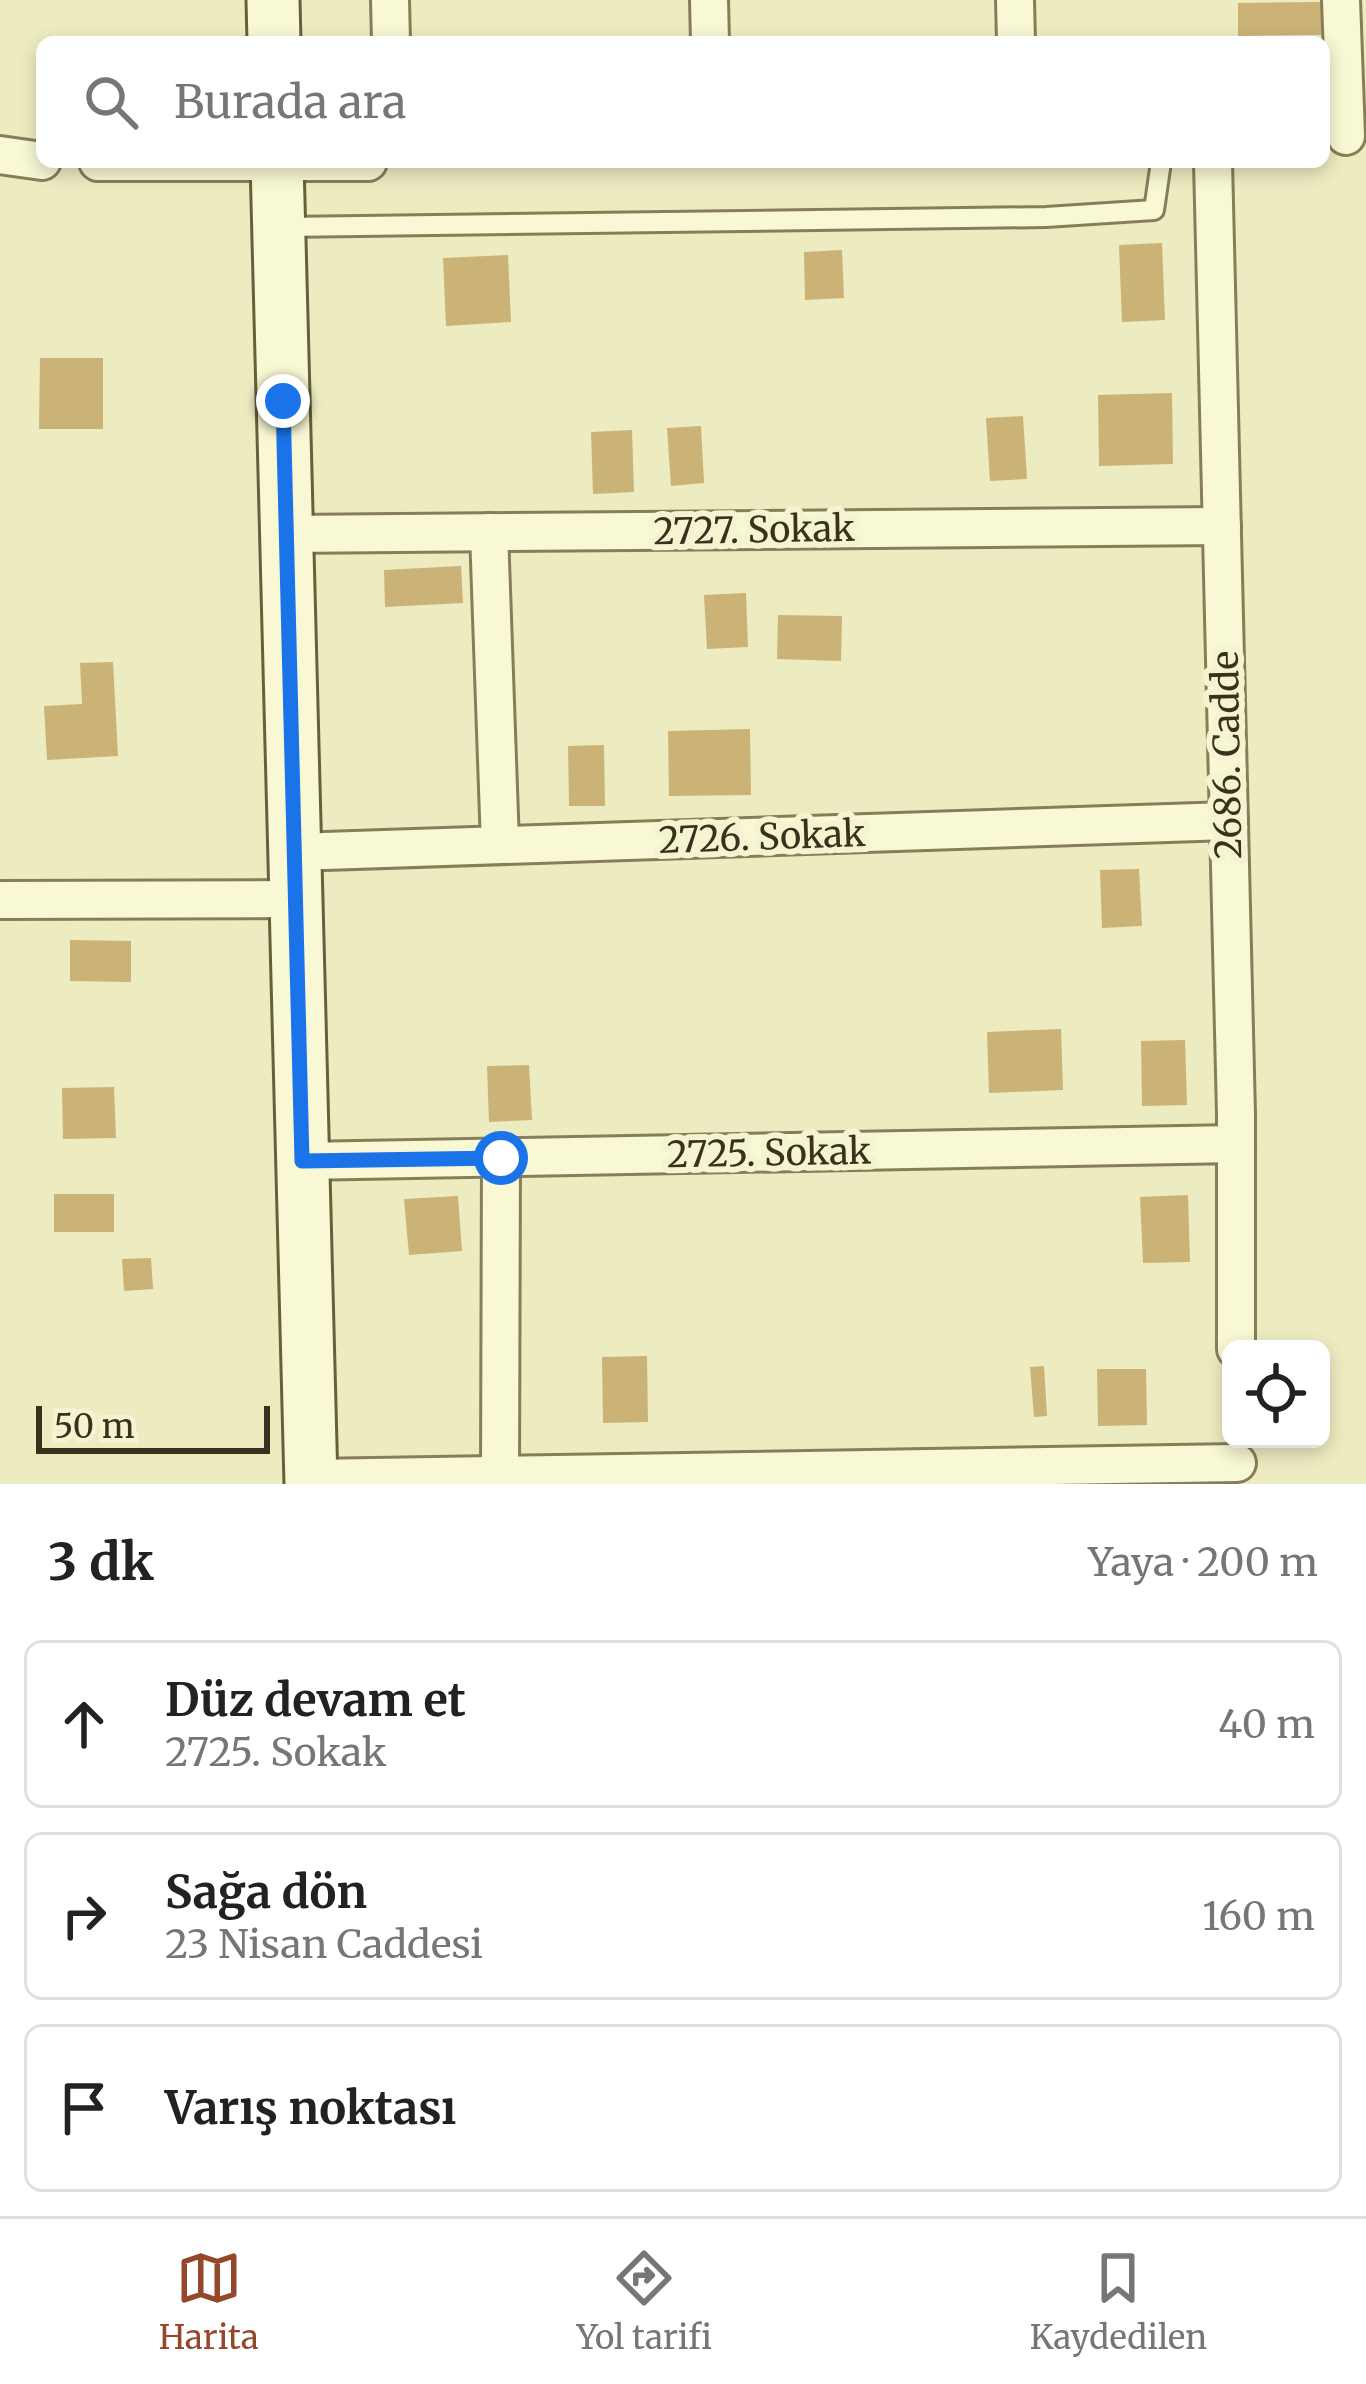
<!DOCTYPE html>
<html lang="tr">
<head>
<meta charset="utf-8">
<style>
  :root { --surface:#fff; --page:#f6f6f6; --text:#222; --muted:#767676; --line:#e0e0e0; --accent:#95472a }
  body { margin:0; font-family:Merriweather,serif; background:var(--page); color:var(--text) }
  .controls { position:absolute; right:36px; bottom:36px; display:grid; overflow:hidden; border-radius:18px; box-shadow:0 6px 18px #0003 }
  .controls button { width:108px; height:108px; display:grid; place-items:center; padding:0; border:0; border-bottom:3px solid var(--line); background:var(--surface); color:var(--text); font:60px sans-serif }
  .scale { position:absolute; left:36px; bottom:30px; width:234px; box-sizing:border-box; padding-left:12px; border:6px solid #37311d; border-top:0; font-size:33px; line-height:42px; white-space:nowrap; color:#37311d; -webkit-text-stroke:9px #f5f4d1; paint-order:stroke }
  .stop { position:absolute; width:36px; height:36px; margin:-27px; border:9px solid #1a73e8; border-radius:50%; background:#fff }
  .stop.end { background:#1a73e8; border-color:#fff; box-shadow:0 3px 12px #0008 }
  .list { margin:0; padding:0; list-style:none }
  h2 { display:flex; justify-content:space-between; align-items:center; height:156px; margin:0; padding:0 48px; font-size:51px }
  h2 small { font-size:39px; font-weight:400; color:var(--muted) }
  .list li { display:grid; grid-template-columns:78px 1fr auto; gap:36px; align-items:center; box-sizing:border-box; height:168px; margin:0 24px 24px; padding:0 24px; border:3px solid var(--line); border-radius:18px }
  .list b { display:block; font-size:45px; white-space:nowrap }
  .list p { margin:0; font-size:39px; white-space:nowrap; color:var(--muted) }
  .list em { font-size:39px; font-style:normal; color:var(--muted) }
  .icon { flex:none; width:66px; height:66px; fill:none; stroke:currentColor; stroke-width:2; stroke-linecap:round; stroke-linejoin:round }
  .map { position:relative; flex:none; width:1366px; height:1484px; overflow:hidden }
  .search { position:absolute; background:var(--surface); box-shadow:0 6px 18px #0003; left:36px; right:36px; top:36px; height:132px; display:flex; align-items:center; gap:30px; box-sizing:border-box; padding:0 42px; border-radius:18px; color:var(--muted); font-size:45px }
  .sheet { height:732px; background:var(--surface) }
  nav { display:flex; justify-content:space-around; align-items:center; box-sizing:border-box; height:168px; border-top:3px solid var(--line); background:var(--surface); font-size:33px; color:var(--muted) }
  nav a { display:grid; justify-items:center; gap:6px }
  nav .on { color:var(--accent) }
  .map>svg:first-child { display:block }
</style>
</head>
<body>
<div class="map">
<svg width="1366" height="1484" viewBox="0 0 1366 1484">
  <rect width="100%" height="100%" fill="#edecc1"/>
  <!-- building -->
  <g fill="#cbb277">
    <path d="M1321 2V35L1238 36V3Z"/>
    <path d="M1162 243 1165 320 1122 322 1119 245Z"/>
    <path d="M842 250 844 298 805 300 804 252Z"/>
    <path d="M508 255 511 322 446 326 443 258Z"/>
    <path d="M40 358H103V429H39Z"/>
    <path d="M1172 393 1173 464 1099 466 1098 395Z"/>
    <path d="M1023 416 1027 479 990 481 986 418Z"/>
    <path d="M701 426 704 483 671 486 667 428Z"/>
    <path d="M632 430 634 492 593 494 591 432Z"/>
    <path d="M461 566 463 603 385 607 384 570Z"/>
    <path d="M746 593 748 647 707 649 704 595Z"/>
    <path d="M778 615 842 616 841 661 777 659Z"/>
    <path d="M113 662 118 756 47 760 44 706 82 704 80 663Z"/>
    <path d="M750 729 751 795 669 796 668 731Z"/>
    <path d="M604 745 605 806H569L568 746Z"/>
    <path d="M1139 869 1142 926 1102 928 1100 870Z"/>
    <path d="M70 940 131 941V982L70 981Z"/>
    <path d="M1061 1029 1063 1090 989 1093 987 1032Z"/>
    <path d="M1185 1040 1187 1105 1142 1106 1141 1041Z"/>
    <path d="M529 1065 532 1120 489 1122 487 1066Z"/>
    <path d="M114 1087 116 1138 63 1139 62 1088Z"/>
    <rect x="54" y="1194" width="60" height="38"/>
    <path d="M1188 1195 1190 1262 1143 1263 1140 1197Z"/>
    <path d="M458 1196 462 1251 409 1255 404 1199Z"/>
    <path d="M151 1258 153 1289 124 1291 122 1259Z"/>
    <path d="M647 1356 648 1422 603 1423 602 1357Z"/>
    <path d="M1044 1366 1047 1416 1034 1417 1030 1367Z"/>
    <path d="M1097 1369H1146L1147 1425 1098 1426Z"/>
  </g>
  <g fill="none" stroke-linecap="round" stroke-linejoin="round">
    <defs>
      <path id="lane" d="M284 227 1046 217 1154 210 1161 162"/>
      <g id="street">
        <path d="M390 0 391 42"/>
        <path d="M709 0 710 42"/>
        <path d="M1015 0 1016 42"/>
        <path d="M1341 0 1346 136"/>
        <path d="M0 155 42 161"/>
        <path d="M98 162H368"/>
        <path d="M1213 162 1236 1114V1349"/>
        <path d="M489 532 500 845"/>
        <path d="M287 534 1222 526"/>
        <path d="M295 852 1229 821"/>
        <path d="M0 900 296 899"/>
        <path d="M302 1161 1236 1144"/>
        <path d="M500 1475 501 1158"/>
        <path d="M311 1478 1237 1463"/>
      </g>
      <g id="secondary">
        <path d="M273 0 274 42"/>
        <path d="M277 162 311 1484"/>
      </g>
    </defs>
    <!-- lane casing -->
    <use href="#lane" stroke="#877e59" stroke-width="24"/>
    <!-- street casing -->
    <use href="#street" stroke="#877e59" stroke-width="42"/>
    <!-- secondary casing -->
    <use href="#secondary" stroke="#685f3c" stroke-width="57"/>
    <!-- lane -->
    <use href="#lane" stroke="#f8f8d4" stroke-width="18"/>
    <!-- street -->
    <use href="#street" stroke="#f8f8d4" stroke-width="36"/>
    <!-- secondary -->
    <use href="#secondary" stroke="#f8f8d4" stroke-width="51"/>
  </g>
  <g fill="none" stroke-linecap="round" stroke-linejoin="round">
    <!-- route -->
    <path stroke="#1a73e8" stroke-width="15" d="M283 401 302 1161 501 1158"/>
  </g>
  <g text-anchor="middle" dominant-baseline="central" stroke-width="12" stroke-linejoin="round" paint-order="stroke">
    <!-- street labels -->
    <g font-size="36" fill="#37311d" stroke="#f5f4d1">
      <text transform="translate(754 530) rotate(-1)">2727. Sokak</text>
      <text transform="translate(1227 755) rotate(-91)">2686. Cadde</text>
      <text transform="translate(762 837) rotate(-2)">2726. Sokak</text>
      <text transform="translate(769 1153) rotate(-1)">2725. Sokak</text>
    </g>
  </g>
</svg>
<div class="controls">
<button><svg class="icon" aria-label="locate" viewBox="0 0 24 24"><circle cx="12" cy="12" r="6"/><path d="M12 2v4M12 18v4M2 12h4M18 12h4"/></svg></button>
</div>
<div class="scale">50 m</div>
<div class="stop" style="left:501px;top:1158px"></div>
<div class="stop end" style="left:283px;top:401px"></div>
<div class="search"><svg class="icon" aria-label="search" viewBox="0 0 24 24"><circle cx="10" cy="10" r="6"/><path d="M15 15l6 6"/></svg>Burada ara</div>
</div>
<section class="sheet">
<h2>3 dk<small>Yaya · 200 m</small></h2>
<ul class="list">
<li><svg class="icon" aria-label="ahead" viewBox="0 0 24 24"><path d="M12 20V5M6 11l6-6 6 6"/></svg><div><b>Düz devam et</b><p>2725. Sokak</p></div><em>40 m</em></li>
<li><svg class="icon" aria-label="right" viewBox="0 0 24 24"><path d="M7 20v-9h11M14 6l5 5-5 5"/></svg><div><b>Sağa dön</b><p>23 Nisan Caddesi</p></div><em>160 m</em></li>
<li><svg class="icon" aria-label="arrive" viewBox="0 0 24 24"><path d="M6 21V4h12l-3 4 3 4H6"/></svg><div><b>Varış noktası</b></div></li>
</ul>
</section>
<nav>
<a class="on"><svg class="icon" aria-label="map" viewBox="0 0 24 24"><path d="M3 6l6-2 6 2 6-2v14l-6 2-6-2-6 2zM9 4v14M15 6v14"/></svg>Harita</a>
<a><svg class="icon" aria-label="directions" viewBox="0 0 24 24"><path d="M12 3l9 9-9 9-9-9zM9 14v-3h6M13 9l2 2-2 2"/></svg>Yol tarifi</a>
<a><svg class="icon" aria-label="saved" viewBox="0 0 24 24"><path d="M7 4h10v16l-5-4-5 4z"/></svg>Kaydedilen</a>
</nav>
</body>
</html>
